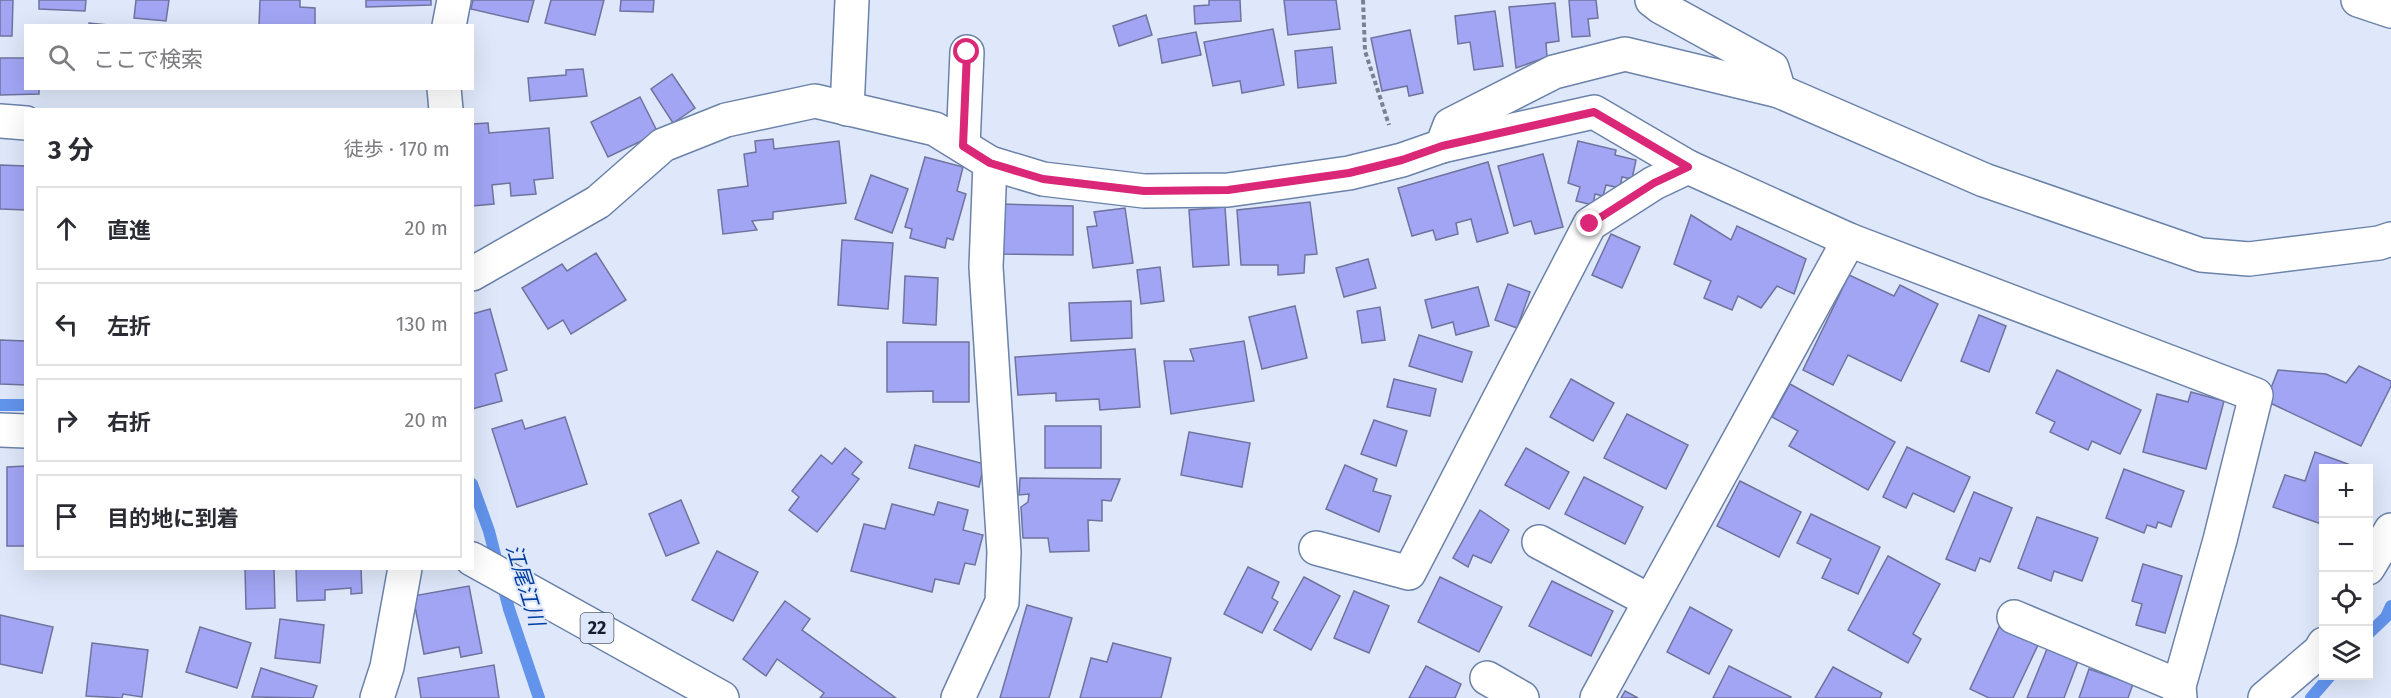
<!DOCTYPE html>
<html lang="ja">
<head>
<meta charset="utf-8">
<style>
  :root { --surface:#fff; --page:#f7f7f7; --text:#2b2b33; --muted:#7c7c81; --line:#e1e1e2 }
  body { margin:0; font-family:"Fira Sans","Noto Sans JP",sans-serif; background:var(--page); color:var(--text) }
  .controls { position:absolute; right:18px; bottom:18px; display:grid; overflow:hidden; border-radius:0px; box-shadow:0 6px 24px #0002 }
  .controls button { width:54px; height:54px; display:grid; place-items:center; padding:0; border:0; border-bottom:2px solid var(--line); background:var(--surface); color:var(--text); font:30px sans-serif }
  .stop { position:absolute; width:18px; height:18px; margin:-14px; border:4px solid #db2777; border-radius:50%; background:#fff }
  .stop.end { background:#db2777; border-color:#fff; box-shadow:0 2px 6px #0008 }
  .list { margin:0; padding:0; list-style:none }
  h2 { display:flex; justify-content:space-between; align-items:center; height:78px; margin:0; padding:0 24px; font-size:26px }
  h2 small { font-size:20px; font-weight:400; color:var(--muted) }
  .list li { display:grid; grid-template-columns:39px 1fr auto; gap:18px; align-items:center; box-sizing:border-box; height:84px; margin:0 12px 12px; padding:0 12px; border:2px solid var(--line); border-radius:0px }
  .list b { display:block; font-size:22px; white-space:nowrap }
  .list em { font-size:20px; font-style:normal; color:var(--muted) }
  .icon { flex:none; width:33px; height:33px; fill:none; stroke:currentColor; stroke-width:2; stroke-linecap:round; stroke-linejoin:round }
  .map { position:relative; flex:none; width:2391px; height:698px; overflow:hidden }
  .search { position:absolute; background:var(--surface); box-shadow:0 6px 24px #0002; left:24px; top:24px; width:450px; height:66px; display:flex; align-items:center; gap:15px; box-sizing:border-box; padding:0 21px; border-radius:0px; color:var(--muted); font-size:22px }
  .panel { position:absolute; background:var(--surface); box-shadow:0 6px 24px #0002; left:24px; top:108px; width:450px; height:462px; border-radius:0px }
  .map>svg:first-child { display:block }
</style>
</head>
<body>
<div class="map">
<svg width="2391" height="698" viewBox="0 0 2391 698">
  <rect width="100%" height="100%" fill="#dee8fa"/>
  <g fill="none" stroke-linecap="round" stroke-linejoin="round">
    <!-- stream -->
    <g stroke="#6294ec" stroke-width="12">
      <path d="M0 405H26"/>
      <path d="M472 484 489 531 509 609 539 698"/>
      <path d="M2368 634 2386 617 2391 606"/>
      <path d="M2311 698 2330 676"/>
    </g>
  </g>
  <!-- building -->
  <g fill="#a1a5f4" stroke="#6f739e" stroke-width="1.5">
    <path d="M0 0H13L12 36H0Z"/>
    <path d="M39 0H86L85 11 39 9Z"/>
    <path d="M136 0H169L166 21 134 18Z"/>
    <path d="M260 0H300V7L315 8V26H259Z"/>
    <path d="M366 0H431V5L366 7Z"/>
    <path d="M473 0H534L528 22 471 9Z"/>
    <path d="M551 0H604L595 35 545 23Z"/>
    <path d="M621 0H654L653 12 620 11Z"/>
    <path d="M1209 0H1240L1241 21 1195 24 1194 6 1209 5Z"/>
    <path d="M1284 0H1336L1340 29 1288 35Z"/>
    <path d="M1569 0H1596L1598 18 1588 19 1590 36 1572 37Z"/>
    <path d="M1555 3 1559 41 1546 43 1547 57 1516 68 1509 7Z"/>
    <path d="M1495 11 1503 66 1474 70 1470 42 1458 44 1455 16Z"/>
    <path d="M1146 15 1152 35 1119 46 1113 26Z"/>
    <path d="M89 23 118 26H89Z"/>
    <path d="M1273 29 1284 85 1242 93 1240 81 1213 86 1204 42Z"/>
    <path d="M1410 30 1423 93 1409 96 1407 86 1382 91 1371 38Z"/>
    <path d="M1196 32 1201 55 1162 63 1158 39Z"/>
    <path d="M1332 47 1336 83 1298 88 1295 51Z"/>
    <path d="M0 58H26V88H39V94L0 95Z"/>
    <path d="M583 69 587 96 530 101 528 78 566 75V70Z"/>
    <path d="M672 74 695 108 673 123 651 89Z"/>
    <path d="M640 97 658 133 608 157 591 122Z"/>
    <path d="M488 123 489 133 549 128 553 178 534 180 536 194 511 196 510 183 492 185 494 204 472 206V124Z"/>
    <path d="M773 139 774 149 839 141 846 203 773 212V219L752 221 757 230 723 234 718 190 748 186 744 154 756 152 755 141Z"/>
    <path d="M1578 141 1616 150 1615 155 1636 160 1632 179 1622 177 1620 188 1606 185 1603 196 1595 194 1593 205 1576 201 1580 187 1568 183Z"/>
    <path d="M1543 154 1563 227 1535 234 1531 221 1514 226 1498 166Z"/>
    <path d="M925 157 963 167 957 191 966 194 953 240 947 238 945 248 910 238 912 229 905 227Z"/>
    <path d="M1488 162 1508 233 1477 242 1471 219 1456 223 1458 234 1436 240 1433 230 1412 236 1398 188Z"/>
    <path d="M0 165 26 166V210L0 209Z"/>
    <path d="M871 175 908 189 892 233 855 219Z"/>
    <path d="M1310 202 1317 254 1305 255 1304 273 1278 275V265H1241L1237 210Z"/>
    <path d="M999 204 1073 206V255L998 254Z"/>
    <path d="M1225 207 1229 265 1193 267 1189 210Z"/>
    <path d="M1125 208 1133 263 1093 268 1087 227 1097 226 1094 212Z"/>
    <path d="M1691 215 1731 240 1737 226 1806 259 1794 294 1777 286 1761 308 1738 296 1732 310 1704 298 1711 281 1674 264Z"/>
    <path d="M1611 234 1640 247 1622 288 1592 275Z"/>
    <path d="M842 240 893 243 888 309 838 305Z"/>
    <path d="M596 253 626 300 571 334 563 320 548 329 522 288 562 264 567 271Z"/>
    <path d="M1368 259 1376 288 1344 297 1336 268Z"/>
    <path d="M1160 267 1164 301 1141 304 1137 270Z"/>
    <path d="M1849 275 1894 296 1900 285 1938 304 1901 381 1848 355 1833 385 1803 370Z"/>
    <path d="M905 276 938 278 936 325 903 323Z"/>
    <path d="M1508 284 1530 292 1517 328 1495 320Z"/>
    <path d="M1478 287 1489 326 1456 335 1453 322 1432 328 1425 300Z"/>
    <path d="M1131 301 1132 338 1071 341 1069 303Z"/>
    <path d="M1295 306 1307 358 1262 369 1249 317Z"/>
    <path d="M1380 307 1385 340 1362 343 1357 311Z"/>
    <path d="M490 309 507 370 495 374 502 401 472 409V314Z"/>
    <path d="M1979 315 2006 326 1989 372 1961 361Z"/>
    <path d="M1419 335 1472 352 1462 382 1409 366Z"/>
    <path d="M0 340 26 341V385L0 384Z"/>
    <path d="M1244 341 1254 401 1171 414 1164 361H1194L1190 349Z"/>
    <path d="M887 342H969V402H933V391L887 392Z"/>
    <path d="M1135 349 1140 407 1100 410 1099 399 1056 401V393L1018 395 1015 357Z"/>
    <path d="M2359 366 2391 381V386L2361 446 2266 401 2278 370 2326 374 2346 383Z"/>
    <path d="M2057 370 2141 410 2120 454 2092 441 2088 450 2050 432 2055 422 2036 413Z"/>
    <path d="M1394 379 1436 389 1430 416 1387 407Z"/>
    <path d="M1571 379 1614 403 1593 441 1550 417Z"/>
    <path d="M1790 384 1895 442 1868 490 1789 446 1798 431 1772 417Z"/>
    <path d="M2191 392 2224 401 2206 469 2143 452 2157 394 2188 402Z"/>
    <path d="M1627 414 1688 445 1666 489 1604 458Z"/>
    <path d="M565 417 587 484 517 507 492 429 522 420 525 429Z"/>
    <path d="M1374 420 1407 431 1396 466 1361 454Z"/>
    <rect x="1045" y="426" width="56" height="42"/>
    <path d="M1189 432 1250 443 1242 487 1181 475Z"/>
    <path d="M915 445 984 464 979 487 909 468Z"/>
    <path d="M1907 447 1970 477 1954 512 1913 493 1906 508 1883 497Z"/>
    <path d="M845 448 862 462 852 474 859 479 817 532 789 510 799 497 792 491 821 455 832 464Z"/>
    <path d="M1526 448 1569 472 1549 509 1505 485Z"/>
    <path d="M2315 452 2353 466 2352 468H2324V525L2273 507 2285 475 2305 481Z"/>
    <path d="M1345 465 1377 479 1373 491 1391 496 1379 532 1326 509Z"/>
    <path d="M26 466V546H7V467Z"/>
    <path d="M2124 469 2184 491 2171 527 2158 522 2156 528 2147 525 2144 533 2106 518Z"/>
    <path d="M1584 477 1643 507 1625 544 1565 514Z"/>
    <path d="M1020 478 1120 479 1111 501 1102 500V521L1088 520 1089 551 1050 552 1048 538H1023L1021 507 1028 502 1029 494 1019 495Z"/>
    <path d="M1740 481 1801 512 1779 557 1717 526Z"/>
    <path d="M1974 492 2012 508 1990 562 1980 558 1975 571 1946 559Z"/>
    <path d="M681 500 699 543 666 556 649 514Z"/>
    <path d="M938 502 968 510 963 530 983 535 975 565 965 563 959 584 935 579 932 592 851 571 864 524 885 529 892 504 934 515Z"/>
    <path d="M1480 510 1509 530 1491 563 1473 555 1468 567 1453 558Z"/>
    <path d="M1811 514 1880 547 1858 594 1822 578 1831 559 1797 543Z"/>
    <path d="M2037 517 2098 538 2082 581 2054 571 2051 581 2018 568Z"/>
    <path d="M717 551 758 572 733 621 692 600Z"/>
    <path d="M1888 556 1940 584 1913 634 1921 639 1908 663 1848 630Z"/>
    <path d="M2143 564 2182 576 2165 633 2136 625 2142 604 2132 601Z"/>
    <path d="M1248 567 1279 582 1272 598 1278 602 1262 633 1224 614Z"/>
    <path d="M245 568H274L275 608 246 609Z"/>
    <path d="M296 568H361L362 593 351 594V588L325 590V600L297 601Z"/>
    <path d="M1304 577 1340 596 1311 650 1274 630Z"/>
    <path d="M1440 577 1502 607 1479 652 1418 622Z"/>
    <path d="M1552 581 1613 611 1591 656 1529 626Z"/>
    <path d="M469 586 482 653 461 657 459 647 424 654 413 596Z"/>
    <path d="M1354 591 1389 606 1369 653 1334 638Z"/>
    <path d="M785 601 810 619 802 630 896 698H820L824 693 777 659 766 676 743 659Z"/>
    <path d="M1027 605 1072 618 1049 698H1000Z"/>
    <path d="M1690 607 1732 630 1709 674 1667 652Z"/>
    <path d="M0 615 53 627 42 673 0 664Z"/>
    <path d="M280 619 324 625 320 663 275 658Z"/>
    <path d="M200 627 251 643 237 688 186 672Z"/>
    <path d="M1999 627 2038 645 2013 698H1989L1970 689Z"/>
    <path d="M92 643 148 650 142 697 123 694 122 698 86 696Z"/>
    <path d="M1113 643 1171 658 1161 698H1080L1091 658 1107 662Z"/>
    <path d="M2047 649 2078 661 2064 698H2027Z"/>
    <path d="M494 665 499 698H421L418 678Z"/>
    <path d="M1426 666 1461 684 1455 698H1409Z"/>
    <path d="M1729 666 1791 697 1790 698H1713Z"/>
    <path d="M1833 667 1882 693 1880 698H1815Z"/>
    <path d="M261 668 317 686 313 698 252 697Z"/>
    <path d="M2089 669 2133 684 2128 698H2079Z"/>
    <path d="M1625 691 1638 698H1621Z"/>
  </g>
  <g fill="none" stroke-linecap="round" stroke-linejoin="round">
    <defs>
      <g id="minor">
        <path d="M1652 0 1661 7 1772 68 1779 91 1984 180 2201 255 2249 259 2379 243 2391 239"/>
        <path d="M449 26 454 0"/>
        <path d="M444 88 446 110"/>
        <path d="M847 109 852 0"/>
        <path d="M0 121 26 123"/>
        <path d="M963 146 967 52"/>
        <path d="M1442 146 1450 125 1554 72 1625 54 1779 91"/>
        <path d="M472 274 598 202 663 145 726 120 815 101 935 129 990 163 1043 179 1144 191 1228 190 1349 173 1402 160 1442 146 1594 112 1688 167 1849 240 2256 395 2220 540 2179 686 2180 698"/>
        <path d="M1539 542 1650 601"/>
        <path d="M1316 548 1409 573 1590 224 1654 183 1688 167"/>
        <path d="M2368 568 2391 530"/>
        <path d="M2014 617 2179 686"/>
        <path d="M1487 678 1522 698"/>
        <path d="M377 698 387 667 405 568"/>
        <path d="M958 698 1002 602 1004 552 986 267 990 163"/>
        <path d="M1597 698 1849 240"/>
        <path d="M2265 698 2320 651 2324 644"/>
      </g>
      <g id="major">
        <path d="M0 430 26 431"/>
        <path d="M472 559 722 698"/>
      </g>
      <path id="highway" d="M2358 0 2391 11"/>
    </defs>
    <!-- minor casing -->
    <use href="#minor" stroke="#6b82a9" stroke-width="36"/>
    <!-- major casing -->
    <use href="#major" stroke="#6b82a9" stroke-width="36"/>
    <!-- highway casing -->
    <use href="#highway" stroke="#6b82a9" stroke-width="36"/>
    <!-- path -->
    <path stroke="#788192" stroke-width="4" stroke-dasharray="4.5 3" stroke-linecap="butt" d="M1363 0 1365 51 1389 125"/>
    <!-- minor -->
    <use href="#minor" stroke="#fff" stroke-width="33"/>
    <!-- major -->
    <use href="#major" stroke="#fff" stroke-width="33"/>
    <!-- highway -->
    <use href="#highway" stroke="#fff" stroke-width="33"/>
  </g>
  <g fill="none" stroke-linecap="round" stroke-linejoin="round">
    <!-- route -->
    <path stroke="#db2777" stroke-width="8" d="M967 52 963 146 990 163 1043 179 1144 191 1228 190 1349 173 1402 160 1442 146 1594 112 1688 167 1654 183 1590 224"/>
  </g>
  <g text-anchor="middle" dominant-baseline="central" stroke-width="4.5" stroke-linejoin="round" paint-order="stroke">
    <!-- shield labels -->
    <rect fill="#dee8fa" stroke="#515b6b" stroke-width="1.5" x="580.5" y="613" width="33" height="30" rx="4.5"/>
    <g font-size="18" font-weight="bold" fill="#151e2e">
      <text x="597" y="628">22</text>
    </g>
    <!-- water labels -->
    <g font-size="21" font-style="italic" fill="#003ea2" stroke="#dee8fa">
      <text transform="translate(525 585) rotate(73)">江尾江川</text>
    </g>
  </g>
</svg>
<div class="controls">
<button>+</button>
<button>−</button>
<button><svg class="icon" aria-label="locate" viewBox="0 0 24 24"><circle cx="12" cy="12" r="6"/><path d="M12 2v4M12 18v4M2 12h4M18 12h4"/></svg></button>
<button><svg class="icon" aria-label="layers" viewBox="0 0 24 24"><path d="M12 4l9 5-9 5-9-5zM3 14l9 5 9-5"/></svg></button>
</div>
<div class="stop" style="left:967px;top:52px"></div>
<div class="stop end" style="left:1590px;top:224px"></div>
<div class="search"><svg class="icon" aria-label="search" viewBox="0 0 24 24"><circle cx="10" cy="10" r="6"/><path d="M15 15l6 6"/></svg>ここで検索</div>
<section class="panel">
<h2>3 分<small>徒歩 · 170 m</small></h2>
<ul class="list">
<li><svg class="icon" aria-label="ahead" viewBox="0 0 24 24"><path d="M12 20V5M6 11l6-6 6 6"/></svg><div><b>直進</b></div><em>20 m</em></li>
<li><svg class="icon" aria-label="left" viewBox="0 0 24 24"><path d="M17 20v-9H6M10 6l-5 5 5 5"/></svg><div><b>左折</b></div><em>130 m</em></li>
<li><svg class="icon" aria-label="right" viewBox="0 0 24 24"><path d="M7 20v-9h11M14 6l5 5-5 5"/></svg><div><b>右折</b></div><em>20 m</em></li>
<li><svg class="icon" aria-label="arrive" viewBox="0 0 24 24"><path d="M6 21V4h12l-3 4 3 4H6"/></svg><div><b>目的地に到着</b></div></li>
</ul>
</section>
</div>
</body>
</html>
